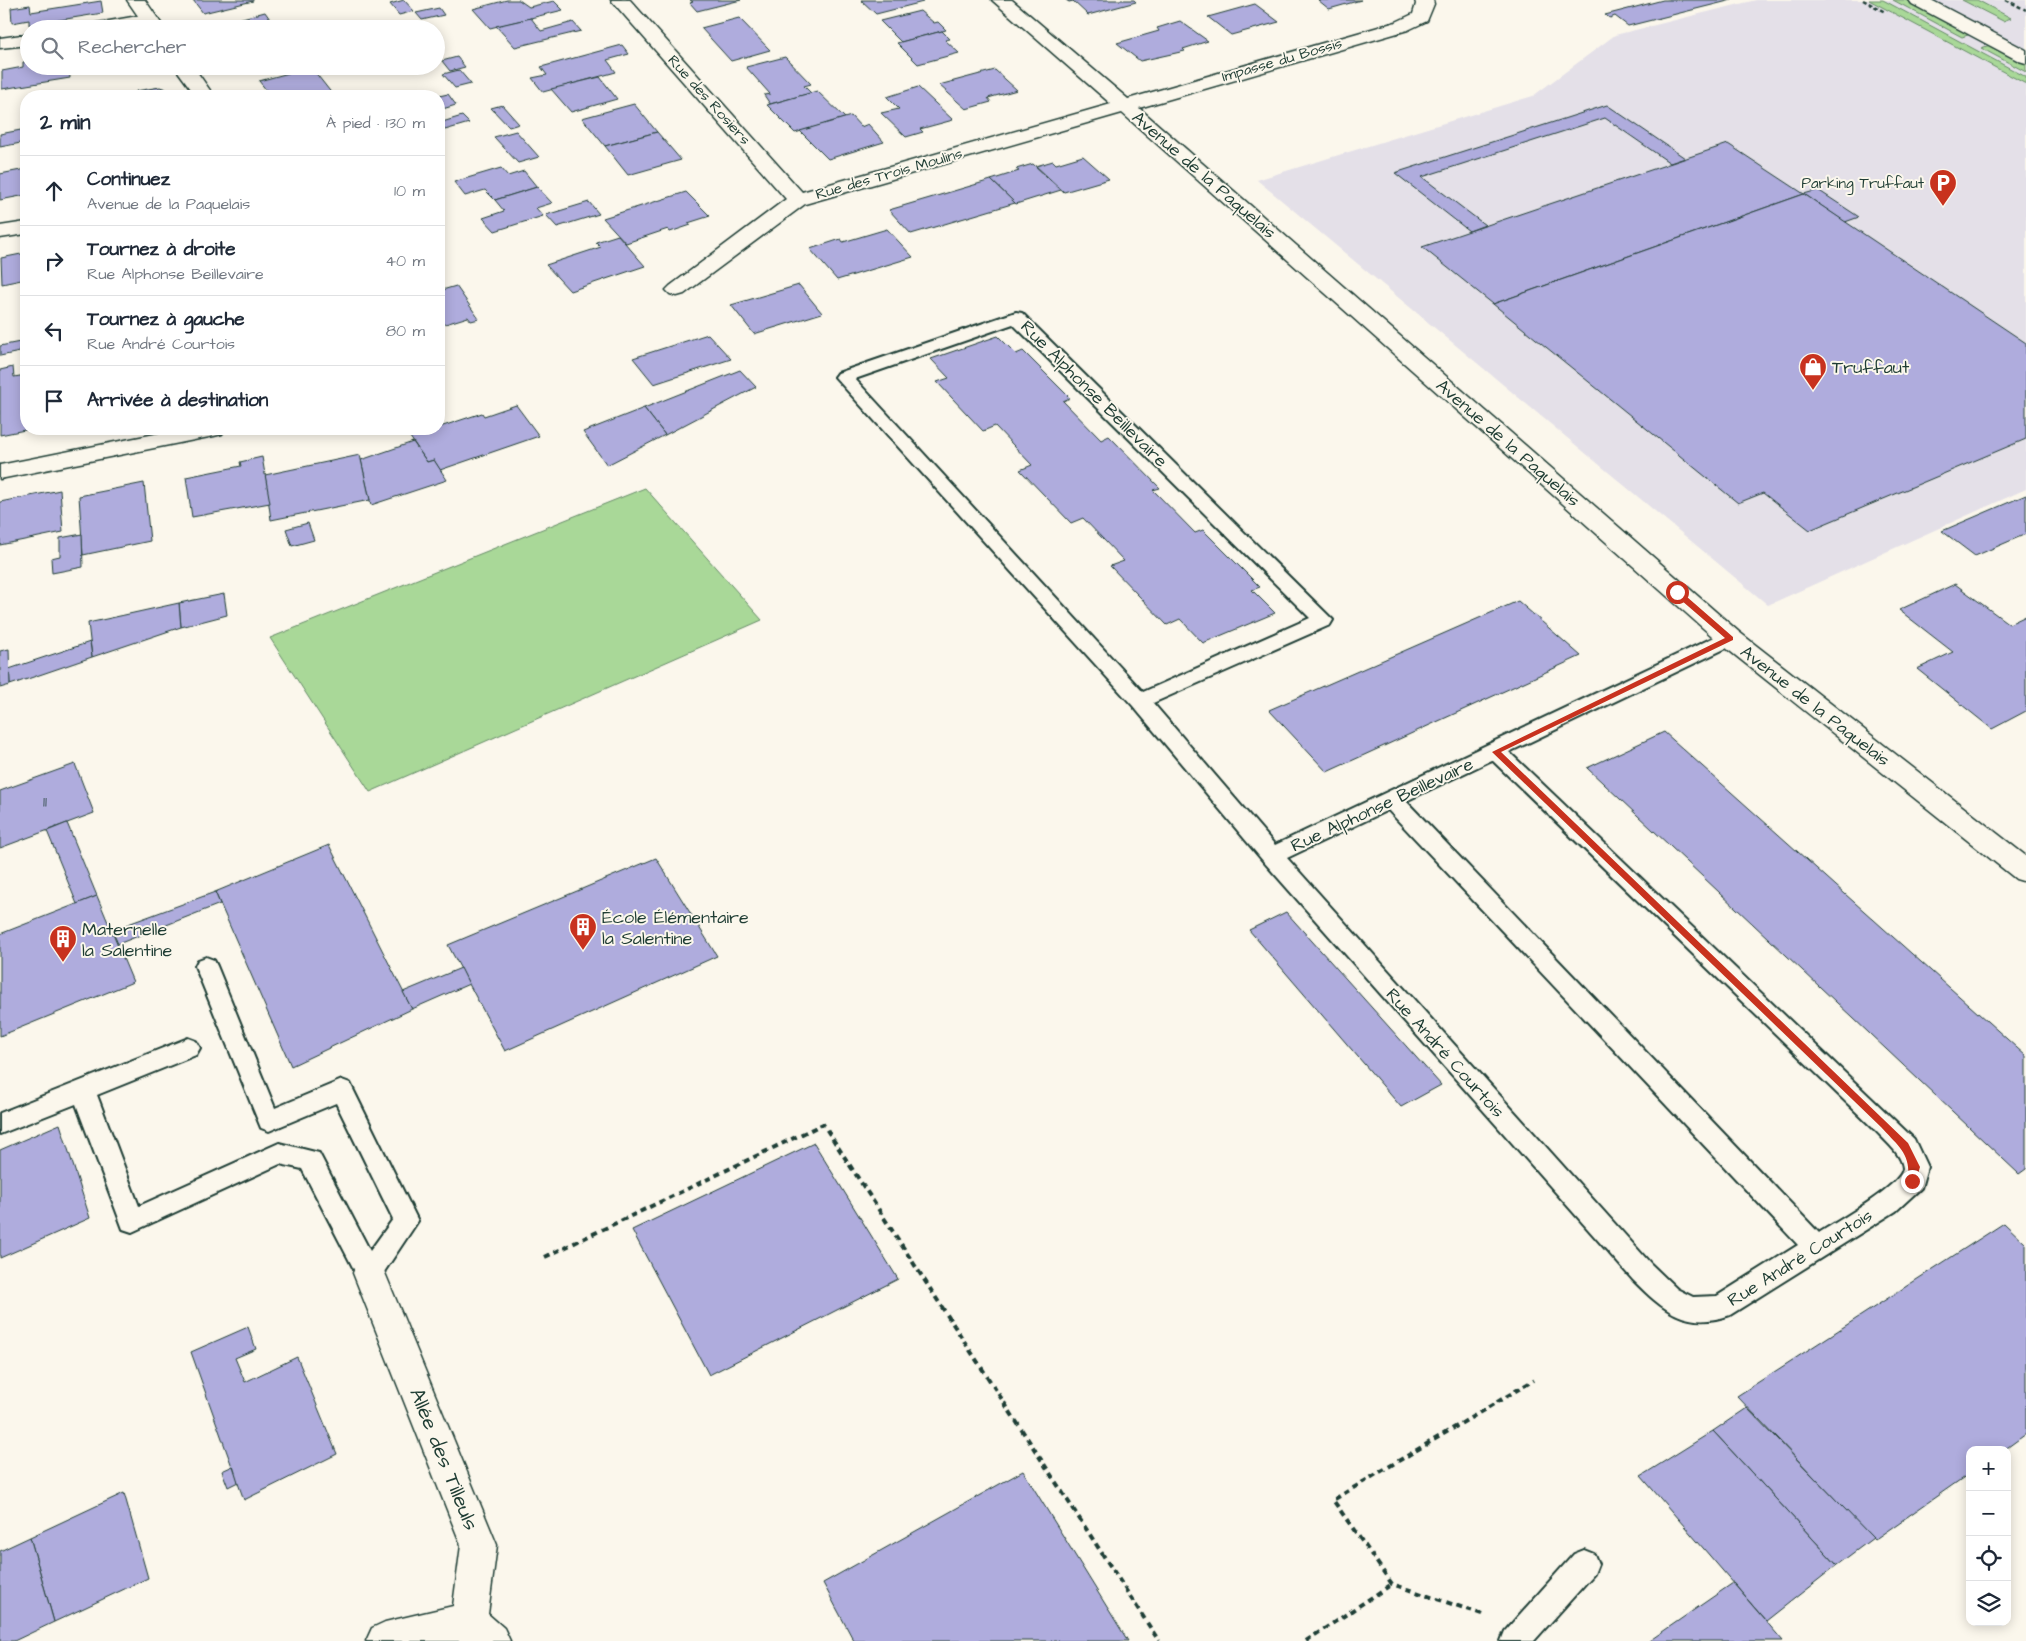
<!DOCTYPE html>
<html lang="fr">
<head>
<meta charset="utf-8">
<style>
  :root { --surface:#fff; --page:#f2f2f3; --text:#1f2937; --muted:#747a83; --line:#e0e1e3 }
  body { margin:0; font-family:"Architects Daughter",sans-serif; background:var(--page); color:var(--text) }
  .controls { position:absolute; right:15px; bottom:15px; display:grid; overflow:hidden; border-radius:10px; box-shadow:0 2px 12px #0003 }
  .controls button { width:45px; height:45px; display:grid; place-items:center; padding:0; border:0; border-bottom:1px solid var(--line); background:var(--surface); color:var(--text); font:25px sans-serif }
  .stop { position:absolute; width:15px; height:15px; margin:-11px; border:4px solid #c8321e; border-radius:50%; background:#fff }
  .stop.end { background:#c8321e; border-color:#fff; box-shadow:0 1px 5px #0008 }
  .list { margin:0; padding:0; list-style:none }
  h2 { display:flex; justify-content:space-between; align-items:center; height:65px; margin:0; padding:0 20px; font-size:21px }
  h2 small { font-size:16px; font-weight:400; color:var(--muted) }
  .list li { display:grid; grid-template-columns:32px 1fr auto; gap:15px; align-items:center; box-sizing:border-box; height:70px; padding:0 20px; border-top:1px solid var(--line) }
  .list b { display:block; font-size:19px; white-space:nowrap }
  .list p { margin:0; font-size:16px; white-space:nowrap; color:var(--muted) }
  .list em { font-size:16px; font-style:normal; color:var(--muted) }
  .icon { flex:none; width:28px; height:28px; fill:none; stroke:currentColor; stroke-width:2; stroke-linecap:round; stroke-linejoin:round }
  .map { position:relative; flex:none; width:2026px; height:1641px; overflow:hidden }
  .search { position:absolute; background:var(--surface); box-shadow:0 2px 12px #0003; left:20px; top:20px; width:425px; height:55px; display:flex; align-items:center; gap:12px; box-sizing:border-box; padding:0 18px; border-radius:28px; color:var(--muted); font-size:19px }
  .panel { position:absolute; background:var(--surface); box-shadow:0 2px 12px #0003; left:20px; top:90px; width:425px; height:345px; border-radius:20px }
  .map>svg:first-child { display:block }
</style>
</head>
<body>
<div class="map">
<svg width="2026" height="1641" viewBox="0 0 2026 1641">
  <rect width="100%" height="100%" fill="#fbf7ec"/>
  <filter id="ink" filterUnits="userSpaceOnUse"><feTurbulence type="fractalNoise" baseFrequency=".02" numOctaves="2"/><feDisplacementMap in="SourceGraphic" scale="10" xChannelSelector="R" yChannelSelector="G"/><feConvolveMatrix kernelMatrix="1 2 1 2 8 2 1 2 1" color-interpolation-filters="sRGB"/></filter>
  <g filter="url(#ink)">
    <!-- built -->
    <path fill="#e4e0e8" d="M1756 0H2026V489L1768 605 1257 180 1533 96 1615 35Z"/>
    <!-- green -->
    <g fill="#a9d898" stroke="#648a66">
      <path d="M1869 0H1883L2026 77V84Z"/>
      <path d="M1893 0H1908L1971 34 1962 37Z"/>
      <path d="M1962 0H1977L2011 18 2003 21Z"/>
      <path d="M1993 44 2026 61V72L1981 48Z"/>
      <path d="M645 488 762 620 370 792 270 638Z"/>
    </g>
    <!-- building -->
    <g fill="#afacdd" stroke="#1f3d34">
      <path d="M193 0H253V1L203 13Z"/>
      <path d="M404 0 414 11 399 15 390 4Z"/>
      <path d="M507 0H519L529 7 554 1 563 10 490 28 473 9Z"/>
      <path d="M690 0H741L697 11 690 3 693 2Z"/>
      <path d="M861 0H921L923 2 876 14Z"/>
      <path d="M1066 0H1134L1136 2 1088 15 1073 1 1069 2Z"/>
      <path d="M1318 0H1361L1329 9Z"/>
      <path d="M1663 0H1732L1628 26 1615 16 1610 18 1605 15Z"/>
      <path d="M101 1 103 13 29 25V20L12 23 11 8 30 5 31 12Z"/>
      <path d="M1255 4 1279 22 1231 35 1208 17Z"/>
      <path d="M439 8 444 15 422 20 416 13Z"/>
      <path d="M920 11 934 23 938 22 946 30 901 42 880 21Z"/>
      <path d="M265 12 277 29H214L212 26Z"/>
      <path d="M531 18 541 31 573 22 581 31 515 47 496 26Z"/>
      <path d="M739 18 770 50 731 61 701 28Z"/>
      <path d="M1180 21 1208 41 1183 49 1185 51 1140 61 1117 43 1159 31 1157 28Z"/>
      <path d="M942 31 950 39 945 40 959 53 918 64 897 43Z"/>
      <path d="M622 45 629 54 607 60 616 72 543 92 532 78 547 75 541 67Z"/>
      <path d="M457 57 465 67 450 71 442 61Z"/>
      <path d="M785 57 811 84 804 86 811 93 770 104 764 95 770 94 746 67Z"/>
      <path d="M23 62H29V66H69L70 78 2 89V71L23 67Z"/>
      <path d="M311 67 333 95 271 96 259 81Z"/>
      <path d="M459 70 471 84 455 88 443 74Z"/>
      <path d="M995 70 1017 90 988 98 991 102 966 109 939 85Z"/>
      <path d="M600 77 617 99 571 112 551 89Z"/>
      <path d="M160 87 166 89 167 96H131L137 95 136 91Z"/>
      <path d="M918 87 953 120 920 129 923 132 906 137 881 113 899 109 887 97Z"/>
      <path d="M817 91 845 118 795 133 767 105Z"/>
      <path d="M448 94 456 105 439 110V96Z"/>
      <path d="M634 104 657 132 605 146 582 118Z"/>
      <path d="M502 105 519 124 509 127 491 108Z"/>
      <path d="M1607 105 1685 158 1670 163 1605 118 1422 177 1485 225 1469 231 1395 173Z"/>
      <path d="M462 116 469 123 445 130 439 123Z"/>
      <path d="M851 116 861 127 868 124 884 142 828 159 800 131Z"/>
      <path d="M26 129V142L0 147V134Z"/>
      <path d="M516 131 539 157 518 163 494 137Z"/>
      <path d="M657 132 681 160 628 175 605 146Z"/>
      <path d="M1728 144 1804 194 1493 304 1422 247Z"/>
      <path d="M1083 156 1109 179 1064 192 1036 166 1053 161 1056 164Z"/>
      <path d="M1033 164 1061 190 1016 204 991 180 1019 171 1016 169Z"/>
      <path d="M501 168 508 176 524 171 537 187 495 200 485 190 465 196 454 182Z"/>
      <path d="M26 169V195L0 200V174Z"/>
      <path d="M991 180 1015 203 911 234 889 210Z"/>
      <path d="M537 187 552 203 536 208 543 216 495 231 483 218 504 211 495 200Z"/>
      <path d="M1818 190 1859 217 1845 222 1804 194Z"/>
      <path d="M686 192 710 216 688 223 691 225 670 232 668 229 626 243 603 218Z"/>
      <path d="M1804 194 2026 343V439L1810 530 1763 493 1738 503 1493 304Z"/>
      <path d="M589 202 599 214 557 227 546 215Z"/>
      <path d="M887 229 913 257 837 280 810 249 841 239 843 242Z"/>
      <path d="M618 235 645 266 570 291 546 265 601 247 596 242Z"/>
      <path d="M26 253V279L2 284 1 258Z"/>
      <path d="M799 285 822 313 754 334 731 305Z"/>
      <path d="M456 286 479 319 471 321 468 317 439 326V291Z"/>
      <path d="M708 334 731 359 654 384 633 358Z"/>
      <path d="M998 336 1016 354 1023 351 1070 398 1063 401 1101 440 1109 436 1160 488 1153 490 1195 533 1203 530 1260 587 1252 590 1275 613 1203 643 1180 619 1167 625 1110 566 1124 561 1083 518 1071 523 1020 470 1032 465 995 426 983 431 937 382 949 378 931 359Z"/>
      <path d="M20 342V352L0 356V346Z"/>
      <path d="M13 367 14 377 26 375V429H30L0 435V370Z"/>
      <path d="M740 370 756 387 665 435 644 408Z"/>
      <path d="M516 405 539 436 440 470 434 460 427 462 410 437 482 413 484 416Z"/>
      <path d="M644 408 665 435 607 465 583 432Z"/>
      <path d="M413 442 427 462 434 460 447 480 371 505 361 460Z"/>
      <path d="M360 455 370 500 271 520 265 475Z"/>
      <path d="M262 457 270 503 192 517 186 477 241 466 240 462Z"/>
      <path d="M144 483 150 541 83 555 79 496Z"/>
      <path d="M60 490 63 532 0 545V502Z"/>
      <path d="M2026 495V534L1975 556 1942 531Z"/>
      <path d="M308 523 314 540 292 546 286 529Z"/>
      <path d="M82 534 83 567 52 573 51 558 60 556V538Z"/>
      <path d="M1955 584 2009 624 2026 616V711L1992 729 1917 669 1953 652 1899 610Z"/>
      <path d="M224 594 227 615 181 627 179 603Z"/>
      <path d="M1518 601 1581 656 1327 772 1269 710Z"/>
      <path d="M179 603 181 627 92 657 88 623Z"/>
      <path d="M90 642 92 657 10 685 9 669Z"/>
      <path d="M9 649 10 685 0 688V651Z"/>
      <path d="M1664 732 2026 1056V1169L2019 1174 1587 768Z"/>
      <path d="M75 764 94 813 0 848V791Z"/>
      <path d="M67 823 97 896 77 904 47 831Z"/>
      <path d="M329 845 412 1009 291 1066 215 892Z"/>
      <path d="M656 858 717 956 505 1051 448 945Z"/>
      <path d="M215 892 220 904 118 944 112 930Z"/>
      <path d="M97 896 133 982 0 1036V934Z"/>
      <path d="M1286 912 1441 1085 1401 1107 1249 930Z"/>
      <path d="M461 968 469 984 412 1009 403 992Z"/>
      <path d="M60 1124 90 1218 0 1258V1150Z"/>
      <path d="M814 1143 898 1279 709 1375 632 1230Z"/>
      <path d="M2004 1223 2026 1244V1434L2004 1450H1970V1473L1874 1540 1737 1396Z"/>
      <path d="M248 1327 256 1349 235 1358 245 1382 297 1357 337 1454 244 1500 191 1352Z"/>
      <path d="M1747 1408 1873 1538 1837 1565 1713 1431Z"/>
      <path d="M1713 1431 1837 1565 1766 1621 1641 1476Z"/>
      <path d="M233 1466 238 1482 228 1487 222 1471Z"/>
      <path d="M1023 1471 1128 1641H854L823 1583Z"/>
      <path d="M124 1493 148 1578 54 1622 30 1537Z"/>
      <path d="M30 1537 54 1622 14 1641H0V1551Z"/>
      <path d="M1733 1583 1783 1641H1649Z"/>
    </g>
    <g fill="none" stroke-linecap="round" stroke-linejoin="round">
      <defs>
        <g id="service">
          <path d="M1016 312 1022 313 1333 620 1330 625 1153 703 1275 845 1723 633 1730 631 1737 633 1740 638 1737 643 1509 752 1914 1139 1927 1167 1921 1188 1896 1211 1730 1315C1686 1331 1662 1309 1633 1280L1264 862 1133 706 835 377 838 373ZM1013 324 1310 618 1143 692 855 379ZM1492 760 1876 1131C1884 1140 1902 1154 1903 1168 1903 1185 1834 1223 1819 1233L1406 801ZM1388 810 1798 1245 1717 1296 1693 1297 1677 1289 1651 1264 1287 858Z"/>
          <path d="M206 957 214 960 217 966 275 1108 342 1080 350 1083 418 1221 378 1281 369 1284 360 1281 302 1169 280 1164 132 1232 123 1229 120 1221 76 1104 0 1134V1113L188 1038 196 1041 200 1048 196 1055 97 1095 139 1206 279 1143 319 1153 370 1251 393 1219 336 1103 269 1131 261 1128 195 966 198 960Z"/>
          <path d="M1584 1550 1594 1554 1598 1564 1594 1574 1534 1641H1501L1505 1631 1574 1554Z"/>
        </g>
        <g id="minor">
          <path d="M127 0H145L165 29H147L145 26 128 29H83L86 25 92 24 138 16Z"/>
          <path d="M611 0H630L802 192 1111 104 992 0H1012L1128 99 1396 22 1413 14 1416 4 1415 0H1433L1434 4 1427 21 1408 30 1139 108 1739 632 2026 856V882L2016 879 1721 644 1122 113 805 204 684 294 677 296 670 294 666 290 670 286 786 199Z"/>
          <path d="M29 34V45L0 48V38Z"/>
          <path d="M174 66H193L214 96H196Z"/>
          <path d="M26 222V234L0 238V226Z"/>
          <path d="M180 429H225L222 434 214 436 0 479V465Z"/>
          <path d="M369 1258 381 1263 385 1273 497 1545 488 1614 504 1628 510 1641H366L372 1628 385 1622 453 1606 461 1545 353 1273 357 1263Z"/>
        </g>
        <path id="secondary" d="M1909 0H1931L2026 50V63L2019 61 1912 4Z"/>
      </defs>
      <!-- service casing -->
      <use href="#service" stroke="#1f3d34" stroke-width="4"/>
      <!-- minor casing -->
      <use href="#minor" stroke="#1f3d34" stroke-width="3"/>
      <!-- secondary casing -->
      <use href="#secondary" stroke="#1f3d34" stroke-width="3"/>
      <!-- path-far1 -->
      <g stroke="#1f3d34" stroke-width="2.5" stroke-dasharray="4 2.5" stroke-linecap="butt">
        <path d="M1863 0 1885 12"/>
        <path d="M2006 0 2026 10"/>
      </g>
      <!-- path -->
      <g stroke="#1f3d34" stroke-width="4" stroke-dasharray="6 4.5" stroke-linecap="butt">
        <path d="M545 1257 823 1124 1159 1641"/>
        <path d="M1482 1614 1392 1584 1333 1500 1534 1380"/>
        <path d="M1306 1641 1392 1584"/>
      </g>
      <!-- service -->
      <use href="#service" fill="#fbf7ec" fill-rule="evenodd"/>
      <!-- minor -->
      <use href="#minor" fill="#fbf7ec" fill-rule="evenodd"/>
      <!-- secondary -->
      <use href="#secondary" fill="#fbf7ec" fill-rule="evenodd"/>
    </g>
  </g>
  <!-- route -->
  <path fill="#c8321e" d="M1674 590H1679L1733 637V640L1501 752 1908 1143 1920 1167 1915 1184 1912 1185 1907 1181C1913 1155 1897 1145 1881 1127L1492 752 1725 638 1674 594Z"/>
  <!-- icons -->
  <defs>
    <symbol id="parking-pin" viewBox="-11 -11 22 30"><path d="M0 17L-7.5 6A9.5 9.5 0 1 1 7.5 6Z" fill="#c8321e" stroke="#fbf7ec"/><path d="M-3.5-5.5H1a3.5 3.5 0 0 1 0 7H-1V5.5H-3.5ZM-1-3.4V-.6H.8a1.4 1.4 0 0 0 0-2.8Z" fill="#fff"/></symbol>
    <symbol id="shop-pin" viewBox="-11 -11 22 30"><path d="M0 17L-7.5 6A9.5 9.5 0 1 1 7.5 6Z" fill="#c8321e" stroke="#fbf7ec"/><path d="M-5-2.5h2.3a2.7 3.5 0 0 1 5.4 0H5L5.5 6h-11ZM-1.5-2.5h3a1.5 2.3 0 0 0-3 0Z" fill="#fff"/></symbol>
    <symbol id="building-pin" viewBox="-11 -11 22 30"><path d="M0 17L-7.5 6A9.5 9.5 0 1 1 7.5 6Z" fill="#c8321e" stroke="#fbf7ec"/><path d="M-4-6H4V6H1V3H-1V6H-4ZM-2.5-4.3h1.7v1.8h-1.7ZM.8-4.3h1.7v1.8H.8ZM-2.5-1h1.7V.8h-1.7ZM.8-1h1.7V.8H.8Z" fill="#fff"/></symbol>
  </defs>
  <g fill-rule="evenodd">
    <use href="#parking-pin" x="1927" y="167" width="32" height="43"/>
    <use href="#shop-pin" x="1797" y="351" width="32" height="43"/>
    <use href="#building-pin" x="567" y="911" width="32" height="43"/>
    <use href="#building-pin" x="47" y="923" width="32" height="43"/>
  </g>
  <g text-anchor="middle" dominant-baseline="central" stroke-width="4" stroke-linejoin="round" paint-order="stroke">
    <!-- far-street labels -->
    <g font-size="15" fill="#1f3d34" stroke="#fbf7ec">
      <text transform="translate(1282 60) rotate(-16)">Impasse du Bossis</text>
      <text transform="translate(709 100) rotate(48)">Rue des Rosiers</text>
      <text transform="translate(889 174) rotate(-16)">Rue des Trois Moulins</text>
    </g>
    <!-- far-poi labels -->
    <g font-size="15" fill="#1f3d34" stroke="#fbf7ec" text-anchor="end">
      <text x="1924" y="183">Parking Truffaut</text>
    </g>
    <!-- number labels -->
    <g font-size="15" fill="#43595e">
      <text x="45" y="802">11</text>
    </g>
    <!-- street labels -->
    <g font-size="18" fill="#1f3d34" stroke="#fbf7ec">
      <text transform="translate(1204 175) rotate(41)">Avenue de la Paquelais</text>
      <text transform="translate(1094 394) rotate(45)">Rue Alphonse Beillevaire</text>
      <text transform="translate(1508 443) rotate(41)">Avenue de la Paquelais</text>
      <text transform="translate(1815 706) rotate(38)">Avenue de la Paquelais</text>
      <text transform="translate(1382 805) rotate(-25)">Rue Alphonse Beillevaire</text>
      <text transform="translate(1445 1053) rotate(48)">Rue André Courtois</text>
      <text transform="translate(1800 1258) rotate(-32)">Rue André Courtois</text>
    </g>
    <!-- poi labels -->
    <g font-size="18" fill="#1f3d34" stroke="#fbf7ec" text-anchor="start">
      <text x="1832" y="367">Truffaut</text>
      <text x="602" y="917">École Élémentaire<tspan x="602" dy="21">la Salentine</tspan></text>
      <text x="82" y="929">Maternelle<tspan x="82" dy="21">la Salentine</tspan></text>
    </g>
    <!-- near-street labels -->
    <g font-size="21" fill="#1f3d34" stroke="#fbf7ec">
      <text transform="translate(444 1459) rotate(68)">Allée des Tilleuls</text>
    </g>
  </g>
</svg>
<div class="controls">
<button>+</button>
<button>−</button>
<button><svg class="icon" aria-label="locate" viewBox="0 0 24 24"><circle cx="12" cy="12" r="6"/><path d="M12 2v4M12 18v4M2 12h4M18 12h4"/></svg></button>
<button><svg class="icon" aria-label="layers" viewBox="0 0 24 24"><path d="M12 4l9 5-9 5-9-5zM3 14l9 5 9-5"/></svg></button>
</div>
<div class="stop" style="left:1677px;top:592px"></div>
<div class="stop end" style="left:1912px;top:1181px"></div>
<div class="search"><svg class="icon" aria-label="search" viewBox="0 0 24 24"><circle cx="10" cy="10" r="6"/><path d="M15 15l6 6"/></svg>Rechercher</div>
<section class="panel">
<h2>2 min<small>À pied · 130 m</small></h2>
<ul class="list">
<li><svg class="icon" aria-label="ahead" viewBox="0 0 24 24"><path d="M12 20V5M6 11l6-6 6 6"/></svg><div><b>Continuez</b><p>Avenue de la Paquelais</p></div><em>10 m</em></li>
<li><svg class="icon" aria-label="right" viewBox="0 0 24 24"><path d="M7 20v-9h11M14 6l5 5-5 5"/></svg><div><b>Tournez à droite</b><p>Rue Alphonse Beillevaire</p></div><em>40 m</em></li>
<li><svg class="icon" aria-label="left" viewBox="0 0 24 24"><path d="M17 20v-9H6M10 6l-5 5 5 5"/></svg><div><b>Tournez à gauche</b><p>Rue André Courtois</p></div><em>80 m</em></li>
<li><svg class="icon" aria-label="arrive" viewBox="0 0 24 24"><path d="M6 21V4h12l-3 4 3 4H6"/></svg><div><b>Arrivée à destination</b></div></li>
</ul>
</section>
</div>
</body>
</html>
